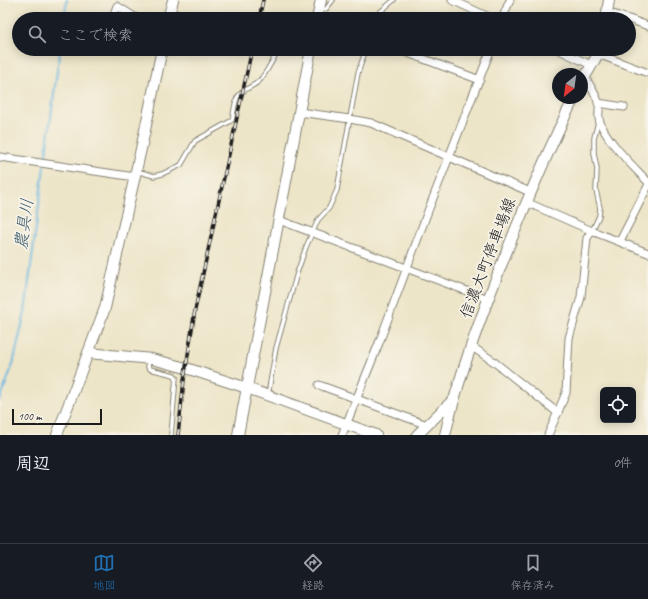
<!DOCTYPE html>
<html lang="ja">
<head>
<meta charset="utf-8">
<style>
  :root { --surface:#171b24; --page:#242831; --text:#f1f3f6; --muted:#9ea1a6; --line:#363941; --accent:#1f6fb2 }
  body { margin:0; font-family:Caveat,"Klee One",sans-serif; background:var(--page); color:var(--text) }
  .controls { position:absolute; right:12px; bottom:12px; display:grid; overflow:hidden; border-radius:6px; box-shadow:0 2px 10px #0003 }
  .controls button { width:36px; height:36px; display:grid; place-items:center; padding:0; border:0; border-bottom:1px solid var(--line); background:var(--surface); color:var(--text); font:20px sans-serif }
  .compass { position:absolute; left:552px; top:68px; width:36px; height:36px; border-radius:50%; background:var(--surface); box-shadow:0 2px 10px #0003; rotate:209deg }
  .scale { position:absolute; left:12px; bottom:10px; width:90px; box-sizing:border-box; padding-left:4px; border:2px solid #1c1c1c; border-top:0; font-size:11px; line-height:14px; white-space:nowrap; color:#1c1c1c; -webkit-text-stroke:3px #f7f3e8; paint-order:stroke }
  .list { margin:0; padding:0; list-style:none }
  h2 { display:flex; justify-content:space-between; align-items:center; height:52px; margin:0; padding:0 16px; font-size:17px }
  h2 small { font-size:13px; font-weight:400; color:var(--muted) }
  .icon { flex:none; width:22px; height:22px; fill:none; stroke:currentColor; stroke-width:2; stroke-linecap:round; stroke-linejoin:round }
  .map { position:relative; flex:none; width:648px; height:435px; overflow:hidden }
  .search { position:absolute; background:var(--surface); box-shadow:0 2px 10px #0003; left:12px; right:12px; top:12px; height:44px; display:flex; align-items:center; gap:10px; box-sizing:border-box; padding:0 14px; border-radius:22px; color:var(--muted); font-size:15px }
  .sheet { height:108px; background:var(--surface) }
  nav { display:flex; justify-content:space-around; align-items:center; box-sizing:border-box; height:56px; border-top:1px solid var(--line); background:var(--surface); font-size:11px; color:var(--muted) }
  nav a { display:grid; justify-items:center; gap:2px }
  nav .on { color:var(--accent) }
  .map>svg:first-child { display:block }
</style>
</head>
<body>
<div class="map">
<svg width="648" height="435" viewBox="0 0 648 435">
  <rect width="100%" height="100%" fill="#f7f3e8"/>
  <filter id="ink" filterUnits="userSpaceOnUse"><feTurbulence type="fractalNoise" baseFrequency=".025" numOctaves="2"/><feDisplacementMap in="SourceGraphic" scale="8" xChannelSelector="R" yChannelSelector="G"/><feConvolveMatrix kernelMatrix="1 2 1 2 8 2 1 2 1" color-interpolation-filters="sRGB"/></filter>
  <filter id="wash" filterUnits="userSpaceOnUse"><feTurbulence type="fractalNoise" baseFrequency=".012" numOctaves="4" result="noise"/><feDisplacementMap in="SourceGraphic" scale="16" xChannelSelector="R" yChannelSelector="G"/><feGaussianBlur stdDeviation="0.9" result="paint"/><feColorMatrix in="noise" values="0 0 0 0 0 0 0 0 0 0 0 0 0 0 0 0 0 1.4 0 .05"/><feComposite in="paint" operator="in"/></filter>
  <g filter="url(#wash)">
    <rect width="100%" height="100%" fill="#ede5c8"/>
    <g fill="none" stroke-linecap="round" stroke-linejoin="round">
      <!-- stream -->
      <g stroke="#66b6e0" stroke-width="2">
        <path d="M64 19 67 0"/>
        <path d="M45 161 60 49"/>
        <path d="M0 400 13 364 25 312 44 166"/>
      </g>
    </g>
  </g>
  <g filter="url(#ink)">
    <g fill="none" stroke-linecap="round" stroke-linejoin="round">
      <defs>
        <g id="lane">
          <path d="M320 11 326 9 333 0"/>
          <path d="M377 19 380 12 394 0"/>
          <path d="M138 174 140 172 154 176 162 174 181 165 195 141 229 122 232 120C234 113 234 105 237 98 242 88 255 87 261 79 268 70 273 59 279 49"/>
          <path d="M592 231 599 216 600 208 596 190 597 169 594 153V138L598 122"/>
          <path d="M149 359 148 367 150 369 174 375 176 377 171 435"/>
          <path d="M268 395 276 348 297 273 306 247 318 220 329 208 337 190 358 73 366 49"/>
        </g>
        <g id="street">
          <path d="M452 0 493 19"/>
          <path d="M607 12 628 19"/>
          <path d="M112 19 117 6 138 19"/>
          <path d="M502 19 510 0"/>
          <path d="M629 19 648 26"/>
          <path d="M397 49 480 80"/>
          <path d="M557 49 591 65"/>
          <path d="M598 54 648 73"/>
          <path d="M585 76C589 85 596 94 599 104 600 109 598 114 599 119 604 139 634 167 648 182"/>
          <path d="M598 103 624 107"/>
          <path d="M299 112 350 119 371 123 530 192"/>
          <path d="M0 157 135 177"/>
          <path d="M526 202 592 231 648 253"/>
          <path d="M279 220 488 299"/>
          <path d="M620 241 648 186"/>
          <path d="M471 346 493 361 558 413"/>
          <path d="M319 385 427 425"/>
          <path d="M342 435 379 343 428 211 491 49"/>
          <path d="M548 435 566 393 569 338 581 297 587 238 592 231"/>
        </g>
        <g id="secondary">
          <path d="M168 19 173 0"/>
          <path d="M317 19 321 0"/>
          <path d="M606 19 609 0"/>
          <path d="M582 82 598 54 599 49"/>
          <path d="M88 353 152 359 186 368 247 388 376 435"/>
          <path d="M57 435 105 308 141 149 162 49"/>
          <path d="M238 435 311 49"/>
          <path d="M417 435 453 400"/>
          <path d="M445 435C458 379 478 325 499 271 522 212 546 154 574 98"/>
        </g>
      </defs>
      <!-- lane casing -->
      <use href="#lane" stroke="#848072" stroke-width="5.5"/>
      <!-- street casing -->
      <use href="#street" stroke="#848072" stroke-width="9"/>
      <!-- secondary casing -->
      <use href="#secondary" stroke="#848072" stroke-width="12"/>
      <!-- lane -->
      <use href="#lane" stroke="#fff" stroke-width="3.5"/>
      <!-- street -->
      <use href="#street" stroke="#fff" stroke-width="7"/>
      <!-- secondary -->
      <use href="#secondary" stroke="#fff" stroke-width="10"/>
      <defs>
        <g id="rail">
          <path d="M259 19 263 0"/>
          <path d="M178 435 184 380 195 310 252 49"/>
        </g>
      </defs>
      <!-- rail casing -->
      <use href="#rail" stroke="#1c1c1c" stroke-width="3.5"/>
      <!-- rail -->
      <use href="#rail" stroke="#f7f3e8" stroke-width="2" stroke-dasharray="6" stroke-linecap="butt"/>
    </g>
  </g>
  <g text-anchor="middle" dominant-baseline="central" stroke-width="3.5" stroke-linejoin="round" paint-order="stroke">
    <!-- street labels -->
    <g font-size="16" fill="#1c1c1c" stroke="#f7f3e8">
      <text transform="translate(488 258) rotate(-69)">信濃大町停車場線</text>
    </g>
    <!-- water labels -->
    <g font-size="17" font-style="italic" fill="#3a5a6a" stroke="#f7f3e8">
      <text transform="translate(24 224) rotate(-82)">農具川</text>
    </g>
  </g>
</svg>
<div class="controls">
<button><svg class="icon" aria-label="locate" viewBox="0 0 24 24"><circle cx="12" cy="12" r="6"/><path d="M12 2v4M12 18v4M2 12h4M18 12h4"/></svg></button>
</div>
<svg class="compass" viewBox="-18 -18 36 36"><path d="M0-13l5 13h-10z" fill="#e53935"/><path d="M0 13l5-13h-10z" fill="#9ea1a6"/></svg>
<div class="scale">100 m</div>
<div class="search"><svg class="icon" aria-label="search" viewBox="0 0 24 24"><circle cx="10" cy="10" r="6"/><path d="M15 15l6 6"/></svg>ここで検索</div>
</div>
<section class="sheet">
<h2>周辺<small>0件</small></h2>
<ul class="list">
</ul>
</section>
<nav>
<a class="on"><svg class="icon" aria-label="map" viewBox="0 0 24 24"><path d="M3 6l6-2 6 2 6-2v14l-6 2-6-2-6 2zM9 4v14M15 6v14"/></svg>地図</a>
<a><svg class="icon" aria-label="directions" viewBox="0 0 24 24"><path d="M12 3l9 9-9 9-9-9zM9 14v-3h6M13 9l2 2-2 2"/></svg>経路</a>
<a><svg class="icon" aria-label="saved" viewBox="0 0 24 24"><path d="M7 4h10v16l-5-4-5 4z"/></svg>保存済み</a>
</nav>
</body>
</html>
